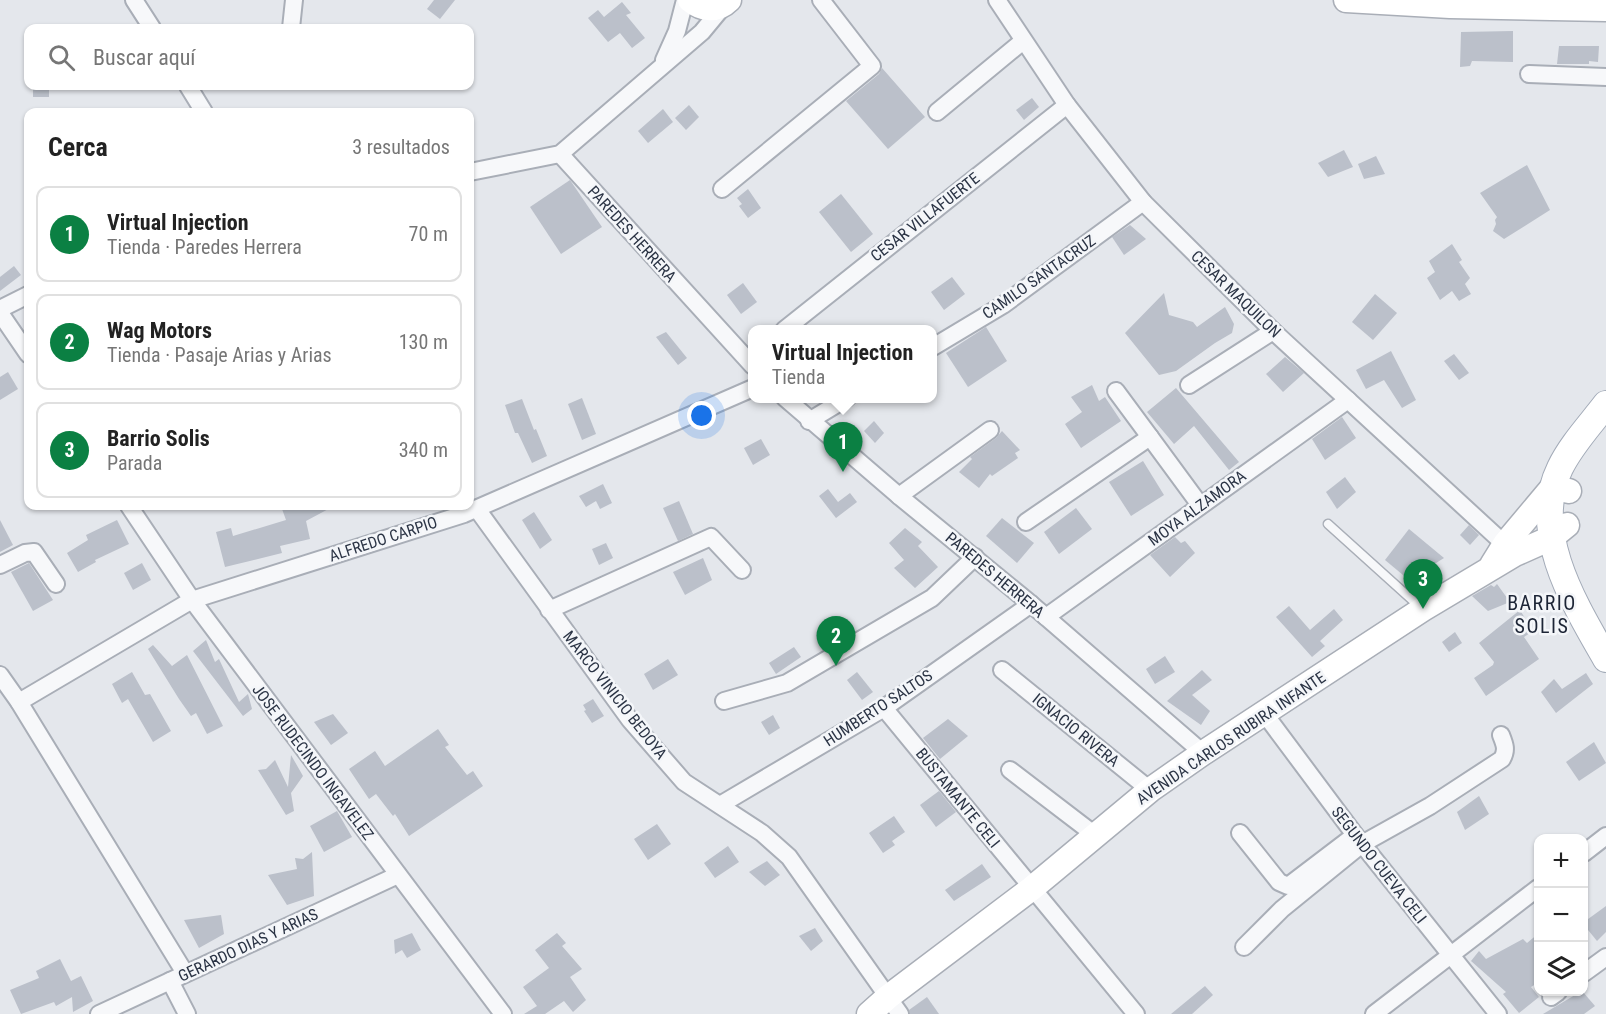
<!DOCTYPE html>
<html lang="es">
<head>
<meta charset="utf-8">
<style>
  :root { --surface:#fff; --page:#f2f2f2; --text:#222; --muted:#767676; --line:#e0e0e0; --accent:#0b8043 }
  body { margin:0; font-family:"Roboto Condensed",sans-serif; background:var(--page); color:var(--text) }
  .controls { position:absolute; right:18px; bottom:18px; display:grid; overflow:hidden; border-radius:12px; box-shadow:0 2px 4px #0004 }
  .controls button { width:54px; height:54px; display:grid; place-items:center; padding:0; border:0; border-bottom:2px solid var(--line); background:var(--surface); color:var(--text); font:30px sans-serif }
  .you { position:absolute; left:702px; top:416px; width:21px; height:21px; margin:-15px; border:4px solid #fff; border-radius:50%; background:#1a73e8; box-shadow:0 0 0 9px #1a73e833 }
  .badge { display:grid; place-items:center; width:39px; height:39px; border-radius:50%; background:var(--accent); color:#fff; font-size:20px; font-weight:700 }
  .pin { position:absolute; translate:-50% -50px; filter:drop-shadow(0 2px 3px #0008) }
  .pin::after { content:''; position:absolute; top:32px; width:21px; height:18px; background:inherit; clip-path:polygon(0 0,100% 0,50% 100%) }
  .popup { position:absolute; left:748px; top:325px; width:189px; height:78px; box-sizing:border-box; display:grid; place-content:center; border-radius:12px; background:var(--surface); filter:drop-shadow(0 2px 4px #0005); font-size:20px; white-space:nowrap; color:var(--muted) }
  .popup b { font-size:22px; color:var(--text) }
  .popup::after { content:''; position:absolute; left:50%; top:100%; margin-left:-12px; border:12px solid transparent; border-top-color:var(--surface) }
  .list { margin:0; padding:0; list-style:none }
  h2 { display:flex; justify-content:space-between; align-items:center; height:78px; margin:0; padding:0 24px; font-size:26px }
  h2 small { font-size:20px; font-weight:400; color:var(--muted) }
  .list li { display:grid; grid-template-columns:39px 1fr auto; gap:18px; align-items:center; box-sizing:border-box; height:96px; margin:0 12px 12px; padding:0 12px; border:2px solid var(--line); border-radius:12px }
  .list b { display:block; font-size:22px; white-space:nowrap }
  .list p { margin:0; font-size:20px; white-space:nowrap; color:var(--muted) }
  .list em { font-size:20px; font-style:normal; color:var(--muted) }
  .icon { flex:none; width:33px; height:33px; fill:none; stroke:currentColor; stroke-width:2; stroke-linecap:round; stroke-linejoin:round }
  .map { position:relative; flex:none; width:1606px; height:1014px; overflow:hidden }
  .search { position:absolute; background:var(--surface); box-shadow:0 2px 4px #0004; left:24px; top:24px; width:450px; height:66px; display:flex; align-items:center; gap:15px; box-sizing:border-box; padding:0 21px; border-radius:12px; color:var(--muted); font-size:22px }
  .panel { position:absolute; background:var(--surface); box-shadow:0 2px 4px #0004; left:24px; top:108px; width:450px; height:402px; border-radius:12px }
  .map>svg:first-child { display:block }
</style>
</head>
<body>
<div class="map">
<svg width="1606" height="1014" viewBox="0 0 1606 1014">
  <rect width="100%" height="100%" fill="#e4e7ec"/>
  <!-- building -->
  <g fill="#bbc0ca">
    <path d="M434 0H455L440 19 427 9Z"/>
    <path d="M622 2 631 13 626 15 645 38 632 48 620 33 608 42 588 18 598 10 604 17Z"/>
    <path d="M1513 31V62L1472 61 1470 66 1460 67 1461 32Z"/>
    <path d="M1559 46H1599L1598 62 1589 61V64H1557Z"/>
    <path d="M882 68 925 117 888 149 846 101 879 74Z"/>
    <rect x="33" y="86" width="16" height="11"/>
    <path d="M1032 98 1039 107 1024 120 1016 110Z"/>
    <path d="M689 105 699 117 686 130 675 118Z"/>
    <path d="M663 109 673 122 648 143 638 131Z"/>
    <path d="M1344 150 1353 167 1328 177 1318 163Z"/>
    <path d="M1376 156 1385 174 1364 179 1358 164Z"/>
    <path d="M1527 165 1550 210 1504 239 1493 231 1496 224 1495 220 1497 217 1480 193Z"/>
    <path d="M570 180 602 227 561 254 530 207Z"/>
    <path d="M748 189 761 208 748 218 739 206 742 204 737 198Z"/>
    <path d="M841 194 873 234 851 252 819 212Z"/>
    <path d="M1130 225 1146 239 1124 255 1112 237Z"/>
    <path d="M1452 244 1462 260 1459 262 1470 278 1465 284 1471 294 1459 301 1452 291 1440 300 1427 278 1435 272 1429 261Z"/>
    <path d="M14 266 21 275 0 291V277Z"/>
    <path d="M952 277 965 294 944 310 931 292Z"/>
    <path d="M743 283 757 302 741 314 727 295Z"/>
    <path d="M1164 293 1169 315 1193 322 1197 327 1225 307 1234 324 1232 333 1215 343 1176 371 1159 375 1125 333Z"/>
    <path d="M1375 294 1397 313 1373 340 1352 322Z"/>
    <path d="M986 327 1007 361 968 387 946 353Z"/>
    <path d="M666 332 687 358 678 365 656 337Z"/>
    <path d="M1391 351 1416 400 1402 408 1384 380 1366 389 1356 370Z"/>
    <path d="M1454 354 1469 373 1459 380 1444 361Z"/>
    <path d="M1285 357 1304 373 1283 392 1266 374Z"/>
    <path d="M8 372 18 389 0 400V377Z"/>
    <path d="M1092 385 1099 401 1105 397 1121 421 1081 448 1065 424 1082 412 1071 397Z"/>
    <path d="M1176 388 1239 462 1229 470 1194 426 1174 444 1147 412Z"/>
    <path d="M582 398 596 434 582 440 568 404Z"/>
    <path d="M522 399 534 430 536 429 547 456 532 463 518 433H515L505 405Z"/>
    <path d="M1342 417 1356 438 1325 460 1312 439Z"/>
    <path d="M874 421 884 433 875 443 864 431Z"/>
    <path d="M1002 431 1020 450 1015 453 1018 458 992 476 990 474 979 488 959 472 972 459 970 457 996 438Z"/>
    <path d="M761 439 770 455 753 465 744 448Z"/>
    <path d="M1143 461 1164 495 1131 516 1109 482Z"/>
    <path d="M1345 477 1356 492 1337 509 1326 492Z"/>
    <path d="M603 484 612 503 600 509 596 501 586 507 579 496Z"/>
    <path d="M828 489 838 502 850 493 857 502 836 518 819 496Z"/>
    <path d="M679 501 693 534 678 541 663 508Z"/>
    <path d="M292 506H334L306 521 310 539 280 546 282 553 225 567 216 532 231 528 233 536 286 520 282 509Z"/>
    <path d="M1076 508 1092 529 1059 554 1044 532Z"/>
    <path d="M534 512 552 540 540 549 522 520Z"/>
    <path d="M1002 518 1034 543 1017 563 986 536Z"/>
    <path d="M0 520 13 545 0 552Z"/>
    <path d="M117 520 129 544 95 560 96 562 78 572 67 553 88 540 86 535Z"/>
    <path d="M1469 525 1479 535 1470 545 1460 535Z"/>
    <path d="M905 528 922 542 918 546 938 567 915 588 894 568 904 560 889 543Z"/>
    <path d="M1409 529 1444 558 1409 580 1385 560Z"/>
    <path d="M1175 537 1181 543 1185 541 1195 553 1170 577 1150 555Z"/>
    <path d="M606 543 613 558 599 565 592 549Z"/>
    <path d="M703 558 712 580 685 595 673 572Z"/>
    <path d="M29 563 53 600 33 611 11 572Z"/>
    <path d="M142 563 151 580 133 590 124 573Z"/>
    <path d="M1497 584 1510 602 1488 611 1472 596 1491 585 1494 587Z"/>
    <path d="M1289 606 1310 630 1334 609 1343 620 1320 641 1325 646 1312 657 1276 617Z"/>
    <path d="M1520 610 1533 631 1524 637 1539 659 1486 696 1474 678 1493 665 1494 662 1479 643Z"/>
    <path d="M1455 632 1462 643 1449 652 1442 642Z"/>
    <path d="M206 640 215 662 219 659 239 702 248 694 252 709 243 716 193 651Z"/>
    <path d="M153 645 172 666 187 655 223 726 207 734 196 713 191 716 179 699 148 649Z"/>
    <path d="M794 647 801 657 776 674 769 663Z"/>
    <path d="M1165 656 1175 672 1155 684 1146 669Z"/>
    <path d="M668 659 678 675 653 690 644 674Z"/>
    <path d="M1202 670 1212 680 1192 695 1210 711 1201 725 1167 701Z"/>
    <path d="M132 672 145 695 150 694 171 731 153 742 128 699 122 703 112 684Z"/>
    <path d="M857 672 873 692 862 700 847 680Z"/>
    <path d="M1586 673 1593 684 1556 713 1541 692 1554 679 1562 689Z"/>
    <path d="M593 699 604 716 592 723 584 711 586 710 583 705Z"/>
    <path d="M333 714 348 733 331 745 314 722Z"/>
    <path d="M773 715 780 728 769 735 761 722Z"/>
    <path d="M948 719 968 736 940 759 923 738Z"/>
    <path d="M438 729 449 745 445 747 467 775 473 771 483 786 409 836 395 814 393 816 376 794 369 799 349 769 375 751 385 766Z"/>
    <path d="M1594 742 1606 763 1579 781 1566 762Z"/>
    <path d="M291 755 303 776 291 793 294 811 286 815 258 770 266 769 275 760 288 787Z"/>
    <path d="M939 791 956 812 936 827 920 805Z"/>
    <path d="M1479 796 1489 814 1465 830 1457 812Z"/>
    <path d="M337 811 352 837 324 852 310 826Z"/>
    <path d="M894 816 905 832 892 841 895 845 883 853 869 833Z"/>
    <path d="M657 824 671 844 648 860 634 839Z"/>
    <path d="M728 846 739 862 715 878 704 863Z"/>
    <path d="M312 852 314 896 287 905 268 875 297 869 295 858 303 859Z"/>
    <path d="M767 861 780 875 765 886 749 872Z"/>
    <path d="M982 864 991 877 954 901 945 890Z"/>
    <path d="M1606 906V932L1597 941 1584 925V922Z"/>
    <path d="M221 915 224 934 199 948 184 920Z"/>
    <path d="M815 928 823 941 811 951 799 936Z"/>
    <path d="M412 933 421 950 407 958 402 950 395 954 394 940Z"/>
    <path d="M557 933 566 943 562 946 582 969 570 977 586 1000 573 1012 564 1001 545 1014H524L537 1006 523 987 549 968 535 950Z"/>
    <path d="M1539 933V982L1531 987 1539 997 1519 1013 1503 994 1506 992 1471 961 1479 951 1486 959 1523 939 1527 943Z"/>
    <path d="M60 959 71 981 81 976 93 1001 73 1012 72 997 56 1006 54 1002 21 1014 10 990 39 978 36 971Z"/>
    <path d="M1205 986 1213 995 1192 1014H1171Z"/>
    <path d="M1580 992H1583L1595 1006 1584 1014H1543Z"/>
    <path d="M927 997 939 1014H910L909 1010Z"/>
  </g>
  <g fill="none" stroke-linecap="round" stroke-linejoin="round">
    <defs>
      <path id="lane" d="M1328 524 1420 607"/>
      <g id="street">
        <path d="M134 0 152 28"/>
        <path d="M997 0 1067 105 1143 202 1273 331 1512 551"/>
        <path d="M291 28 294 0"/>
        <path d="M664 60 677 31 685 0"/>
        <path d="M1529 74 1606 77"/>
        <path d="M188 86 204 112"/>
        <path d="M937 112 1023 41"/>
        <path d="M560 154 753 366"/>
        <path d="M470 172 560 154 702 32 726 3"/>
        <path d="M722 189 872 66 821 0"/>
        <path d="M0 309 28 295"/>
        <path d="M0 313 28 354"/>
        <path d="M784 330 1067 105"/>
        <path d="M933 347 1003 305 1143 202"/>
        <path d="M1189 385 1273 331"/>
        <path d="M1116 391 1150 437"/>
        <path d="M785 398 899 496 1031 604 1203 753"/>
        <path d="M809 421 847 398"/>
        <path d="M899 496 990 430"/>
        <path d="M129 506 192 600 503 1014"/>
        <path d="M477 509 630 720 684 782 762 833 789 857 900 1014"/>
        <path d="M1026 522 1150 437 1200 505"/>
        <path d="M0 565 25 553 34 552 56 584"/>
        <path d="M549 610 711 537 742 570"/>
        <path d="M1046 617 1348 400"/>
        <path d="M1002 670 1150 790"/>
        <path d="M0 675 19 702 185 973"/>
        <path d="M724 701 787 683 932 598 975 557"/>
        <path d="M19 702 192 600 464 514 753 388"/>
        <path d="M884 708 1136 1014"/>
        <path d="M1264 713 1355 835 1498 1014"/>
        <path d="M1010 770 1095 835"/>
        <path d="M720 805 884 708 1031 604"/>
        <path d="M1240 833 1279 882 1288 886 1355 835"/>
        <path d="M1584 853 1606 836"/>
        <path d="M1244 947 1282 909 1362 844 1430 806 1502 759C1507 750 1505 745 1501 735"/>
        <path d="M1584 973 1606 957"/>
        <path d="M170 981 187 1014"/>
        <path d="M1551 997 1558 992"/>
        <path d="M99 1014 398 875"/>
        <path d="M1374 1014 1538 888"/>
      </g>
      <g id="secondary">
        <path d="M690 0C702 10 717 12 729 0"/>
        <path d="M1346 0 1450 6 1606 9"/>
        <path d="M1492 565 1505 544 1552 488 1569 491"/>
        <path d="M869 1014 888 997 1031 889 1150 790 1203 753 1423 609 1515 554 1551 538 1567 525"/>
      </g>
      <path id="primary" d="M1606 404C1590 425 1571 445 1560 468 1529 531 1575 605 1606 659"/>
    </defs>
    <!-- lane casing -->
    <use href="#lane" stroke="#a9aeb7" stroke-width="11"/>
    <!-- street casing -->
    <use href="#street" stroke="#a9aeb7" stroke-width="20"/>
    <!-- secondary casing -->
    <use href="#secondary" stroke="#a9aeb7" stroke-width="27"/>
    <!-- primary casing -->
    <use href="#primary" stroke="#a3abb8" stroke-width="28"/>
    <!-- lane -->
    <use href="#lane" stroke="#f7f8fa" stroke-width="8"/>
    <!-- street -->
    <use href="#street" stroke="#f7f8fa" stroke-width="16"/>
    <!-- secondary -->
    <use href="#secondary" stroke="#fff" stroke-width="24"/>
    <!-- primary -->
    <use href="#primary" stroke="#fff" stroke-width="26"/>
  </g>
  <g text-anchor="middle" dominant-baseline="central" stroke-width="5" stroke-linejoin="round" paint-order="stroke">
    <!-- street labels -->
    <g font-size="16" fill="#2b3445" stroke="#f4f6f9">
      <text transform="translate(925 217) rotate(-38)">CESAR VILLAFUERTE</text>
      <text transform="translate(632 234) rotate(48)">PAREDES HERRERA</text>
      <text transform="translate(1039 277) rotate(-35)">CAMILO SANTACRUZ</text>
      <text transform="translate(1236 294) rotate(44)">CESAR MAQUILON</text>
      <text transform="translate(1197 508) rotate(-36)">MOYA ALZAMORA</text>
      <text transform="translate(383 539) rotate(-18)">ALFREDO CARPIO</text>
      <text transform="translate(995 575) rotate(40)">PAREDES HERRERA</text>
      <text transform="translate(615 695) rotate(52)">MARCO VINICIO BEDOYA</text>
      <text transform="translate(878 708) rotate(-33)">HUMBERTO SALTOS</text>
      <text transform="translate(1076 730) rotate(39)">IGNACIO RIVERA</text>
      <text transform="translate(1231 738) rotate(-34)">AVENIDA CARLOS RUBIRA INFANTE</text>
      <text transform="translate(313 762) rotate(53)">JOSE RUDECINDO INGAVELEZ</text>
      <text transform="translate(958 798) rotate(51)">BUSTAMANTE CELI</text>
      <text transform="translate(1379 865) rotate(52)">SEGUNDO CUEVA CELI</text>
      <text transform="translate(248 945) rotate(-25)">GERARDO DIAS Y ARIAS</text>
    </g>
    <!-- quarter labels -->
    <g font-size="20" letter-spacing="1.5" fill="#1d2536" stroke="#f4f6f9">
      <text x="1542" y="603">BARRIO<tspan x="1542" dy="23">SOLIS</tspan></text>
    </g>
  </g>
</svg>
<div class="controls">
<button>+</button>
<button>−</button>
<button><svg class="icon" aria-label="layers" viewBox="0 0 24 24"><path d="M12 4l9 5-9 5-9-5zM3 14l9 5 9-5"/></svg></button>
</div>
<div class="you"></div>
<div class="pin badge" style="left:843px;top:472px">1</div>
<div class="popup"><b>Virtual Injection</b>Tienda</div>
<div class="pin badge" style="left:836px;top:666px">2</div>
<div class="pin badge" style="left:1423px;top:609px">3</div>
<div class="search"><svg class="icon" aria-label="search" viewBox="0 0 24 24"><circle cx="10" cy="10" r="6"/><path d="M15 15l6 6"/></svg>Buscar aquí</div>
<section class="panel">
<h2>Cerca<small>3 resultados</small></h2>
<ul class="list">
<li><span class="badge">1</span><div><b>Virtual Injection</b><p>Tienda · Paredes Herrera</p></div><em>70 m</em></li>
<li><span class="badge">2</span><div><b>Wag Motors</b><p>Tienda · Pasaje Arias y Arias</p></div><em>130 m</em></li>
<li><span class="badge">3</span><div><b>Barrio Solis</b><p>Parada</p></div><em>340 m</em></li>
</ul>
</section>
</div>
</body>
</html>
